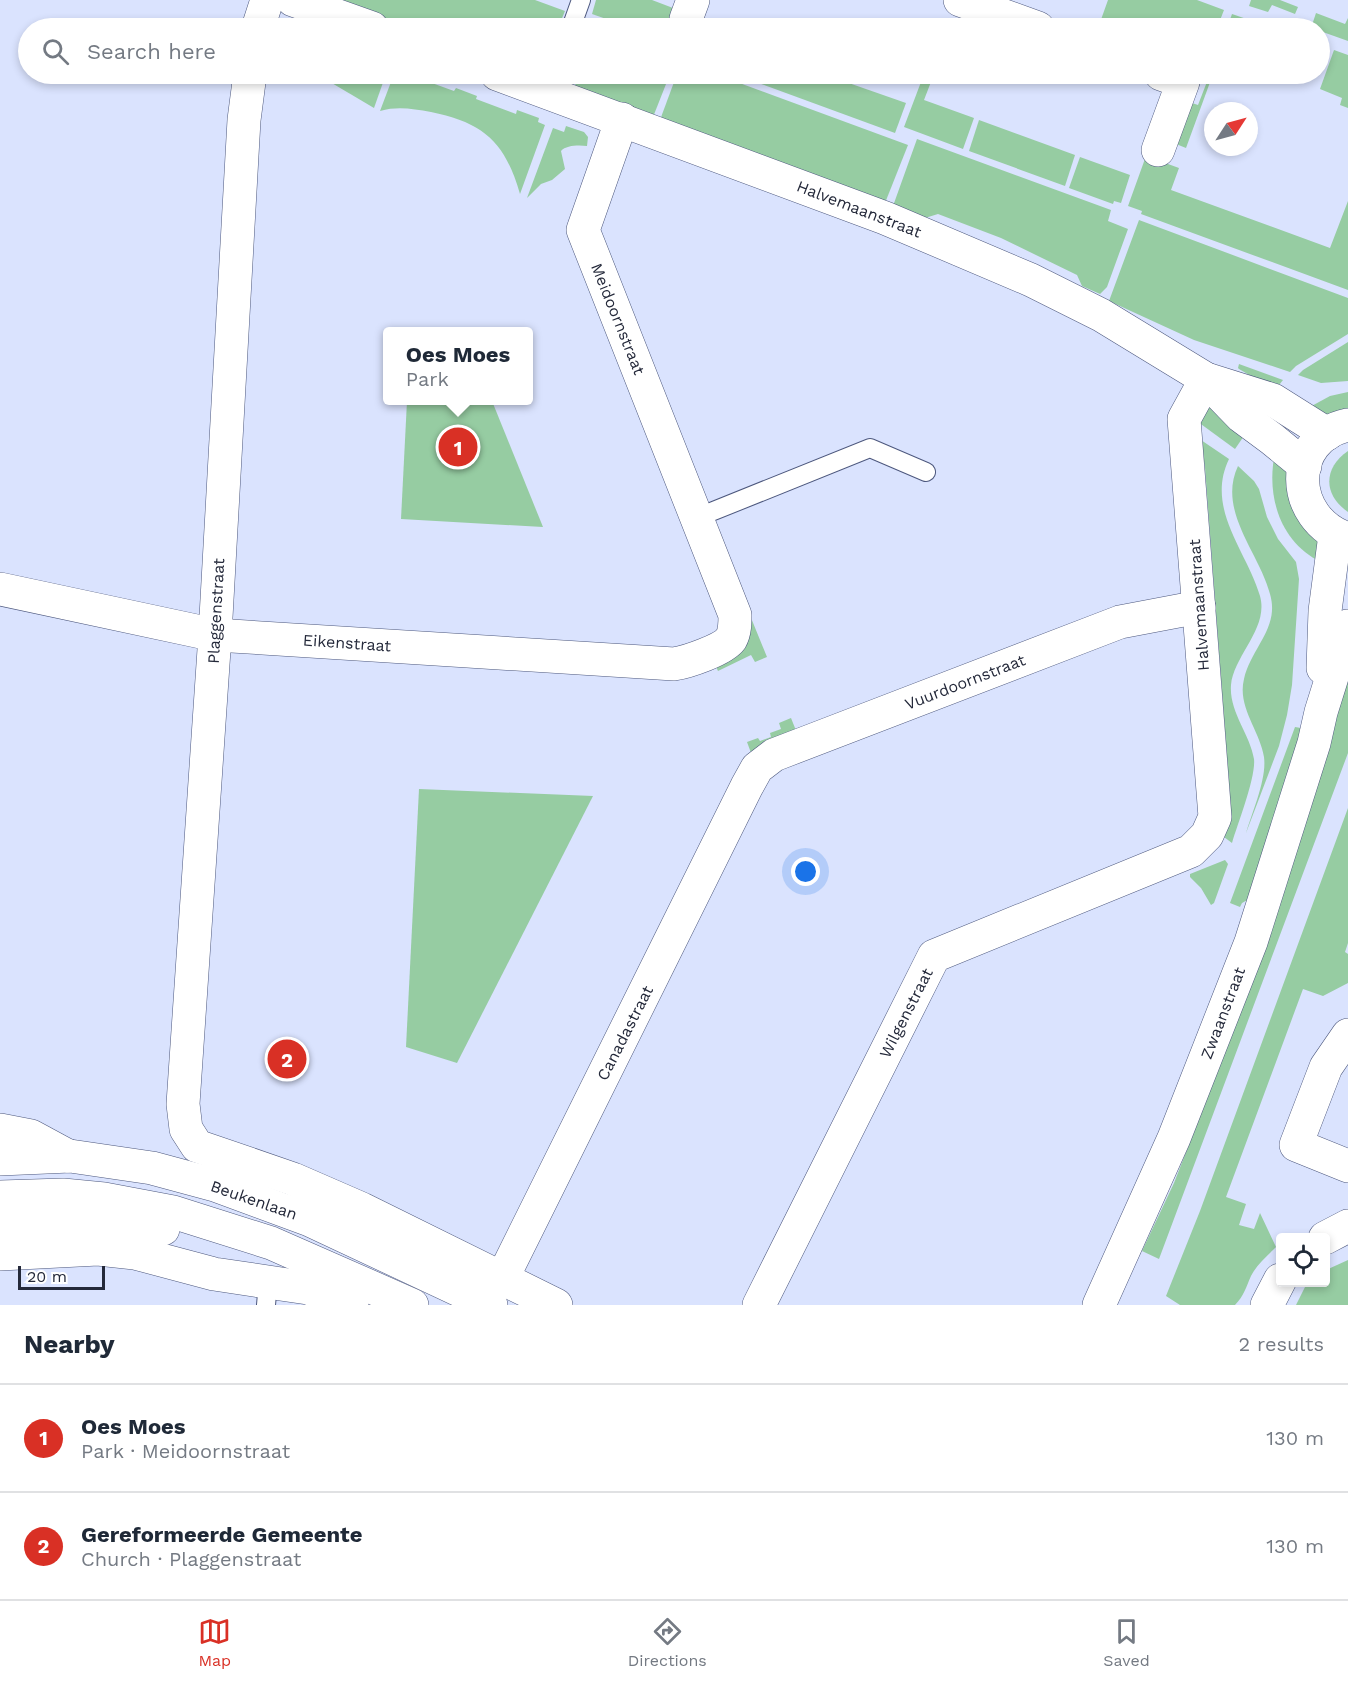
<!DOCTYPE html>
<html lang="en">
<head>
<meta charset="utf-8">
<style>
  :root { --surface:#fff; --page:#f2f2f3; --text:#1f2937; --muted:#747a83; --line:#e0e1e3; --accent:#d93025 }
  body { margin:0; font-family:"Work Sans",sans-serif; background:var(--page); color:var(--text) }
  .controls { position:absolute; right:18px; bottom:18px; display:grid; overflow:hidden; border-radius:6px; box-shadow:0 3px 9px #0003 }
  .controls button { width:54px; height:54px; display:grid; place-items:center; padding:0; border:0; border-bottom:2px solid var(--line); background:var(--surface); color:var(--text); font:30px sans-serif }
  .compass { position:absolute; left:1204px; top:102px; width:54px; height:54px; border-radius:50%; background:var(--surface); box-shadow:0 3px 9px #0003; rotate:54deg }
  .scale { position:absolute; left:18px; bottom:15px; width:87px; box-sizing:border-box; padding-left:6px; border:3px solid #24293a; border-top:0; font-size:16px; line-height:21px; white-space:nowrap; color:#24293a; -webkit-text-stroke:4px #fff; paint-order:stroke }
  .you { position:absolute; left:806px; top:872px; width:21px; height:21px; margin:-15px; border:4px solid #fff; border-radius:50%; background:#1a73e8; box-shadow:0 0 0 9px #1a73e833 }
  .badge { display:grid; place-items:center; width:39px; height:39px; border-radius:50%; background:var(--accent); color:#fff; font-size:20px; font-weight:700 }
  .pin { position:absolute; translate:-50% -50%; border:3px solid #fff; box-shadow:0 2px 6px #0006 }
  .popup { position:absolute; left:383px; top:327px; width:150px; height:78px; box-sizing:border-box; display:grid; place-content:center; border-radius:6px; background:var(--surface); filter:drop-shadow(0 2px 4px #0005); font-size:20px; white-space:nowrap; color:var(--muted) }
  .popup b { font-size:22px; color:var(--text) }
  .popup::after { content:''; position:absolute; left:50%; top:100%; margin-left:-12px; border:12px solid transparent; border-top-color:var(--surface) }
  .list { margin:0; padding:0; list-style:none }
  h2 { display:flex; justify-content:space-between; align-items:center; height:78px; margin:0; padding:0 24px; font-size:26px }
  h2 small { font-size:20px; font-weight:400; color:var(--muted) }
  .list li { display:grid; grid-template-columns:39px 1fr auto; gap:18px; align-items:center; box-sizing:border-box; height:108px; padding:0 24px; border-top:2px solid var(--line) }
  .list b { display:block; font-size:22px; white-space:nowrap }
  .list p { margin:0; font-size:20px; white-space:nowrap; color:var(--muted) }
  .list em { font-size:20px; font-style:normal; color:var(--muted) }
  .icon { flex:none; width:33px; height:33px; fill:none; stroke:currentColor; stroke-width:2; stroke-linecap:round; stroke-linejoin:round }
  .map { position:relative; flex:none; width:1348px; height:1305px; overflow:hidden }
  .search { position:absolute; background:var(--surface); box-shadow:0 3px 9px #0003; left:18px; right:18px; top:18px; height:66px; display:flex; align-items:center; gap:15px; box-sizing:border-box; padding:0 21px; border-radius:33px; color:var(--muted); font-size:22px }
  .sheet { height:294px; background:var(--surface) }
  nav { display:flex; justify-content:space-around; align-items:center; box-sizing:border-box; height:84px; border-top:2px solid var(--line); background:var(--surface); font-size:16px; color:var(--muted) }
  nav a { display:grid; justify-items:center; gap:3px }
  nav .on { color:var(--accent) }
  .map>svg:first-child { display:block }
</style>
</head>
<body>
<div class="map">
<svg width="1348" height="1305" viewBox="0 0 1348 1305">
  <rect width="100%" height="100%" fill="#dae3fe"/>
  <!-- green -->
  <g fill="#96cca2">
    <path d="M336 0H535L565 11 558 28H413Z"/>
    <path d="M596 0H652L673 8 665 28H632L592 14Z"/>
    <path d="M1108 0H1197L1224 10 1217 28H1129L1109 21 1107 28H1098Z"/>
    <path d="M1251 0H1280L1298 7 1295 14 1272 5 1268 12 1249 6Z"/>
    <path d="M1316 13 1345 24 1348 18V41L1320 31V28H1311Z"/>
    <path d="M1232 14 1273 28H1227Z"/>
    <path d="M1334 50 1348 55V108L1340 105 1342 98 1320 89Z"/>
    <path d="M322 74H386L374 108 325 79Z"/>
    <path d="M394 74H407L454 91 456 88 477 96 476 99 516 114 517 110 539 118 538 122 545 125 520 194C505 142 484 123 431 112 413 109 398 106 380 111Z"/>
    <path d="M570 74H670L653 117 576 86Z"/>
    <path d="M677 74H715L908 145 885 203 660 120Z"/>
    <path d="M734 74H823L906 103 895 133Z"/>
    <path d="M924 74H934L924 100 974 118 963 149 904 127Z"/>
    <path d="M1210 74H1213L1186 148 1171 142 1186 101 1198 105Z"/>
    <path d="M979 120 1075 155 1065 186 969 151Z"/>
    <path d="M566 126 584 132 588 137 587 146C579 145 566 145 561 151L565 169 552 180 541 184 527 198 553 128 564 132Z"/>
    <path d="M917 139 1111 210 1108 221 1128 229 1107 287 1100 294 1082 286 1077 275 1001 238 938 214 925 218 893 206Z"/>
    <path d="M1146 156 1179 168 1171 190 1330 248 1348 201V290L1141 214 1142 211 1128 206Z"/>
    <path d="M1080 157 1130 175 1121 203 1114 201 1113 204 1069 188Z"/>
    <path d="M1139 220 1348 298V334L1296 366 1290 372 1194 340 1109 301Z"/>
    <path d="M1348 342V381L1321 383 1298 375 1303 370Z"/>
    <path d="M1239 364 1283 380 1275 390 1239 369 1238 368Z"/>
    <path d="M1348 392V412L1328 416 1308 408 1330 396Z"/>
    <path d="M407 401H492L543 527 401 519Z"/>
    <path d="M1208 404 1246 433 1235 449 1194 419Z"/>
    <path d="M1201 440 1229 459C1205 509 1247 551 1260 596 1269 628 1234 655 1231 685 1229 712 1250 734 1254 759 1256 777 1238 823 1232 843L1224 837V819L1231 810 1205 468Z"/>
    <path d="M1348 451V512C1323 495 1323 468 1348 451Z"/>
    <path d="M1278 452 1319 541 1321 562C1279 542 1266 494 1275 453Z"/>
    <path d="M1238 466 1254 481 1259 489 1267 517 1278 539 1296 562 1299 579 1292 685 1287 715 1279 746 1246 833C1252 812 1267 779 1264 757 1260 731 1237 707 1244 679 1251 648 1280 628 1270 594 1259 552 1217 511 1238 466Z"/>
    <path d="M747 608 767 657 755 662 751 655 718 671 712 658Z"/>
    <path d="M1348 672V753L1159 1259 1142 1251 1174 1183 1197 1124Z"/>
    <path d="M791 718 799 738 754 761 747 742 758 738 760 741 771 737 770 733 781 729 779 723Z"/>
    <path d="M1295 727 1301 728 1290 777 1253 897 1242 903 1240 907 1230 903Z"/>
    <path d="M419 789 593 796 457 1063 406 1047Z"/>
    <path d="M1348 808V943L1345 952 1348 954V983L1323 996 1303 989 1226 1197 1246 1204 1239 1225 1254 1229 1260 1213 1276 1247C1267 1256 1257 1264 1251 1276 1246 1287 1244 1296 1235 1305H1180L1166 1296 1200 1211Z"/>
    <path d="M1225 860 1228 864 1214 903 1211 905 1201 888 1190 877V874Z"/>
    <path d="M1348 1260V1305H1296L1307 1283 1326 1282V1270Z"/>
  </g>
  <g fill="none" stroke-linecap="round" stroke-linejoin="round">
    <defs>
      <g id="service">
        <path d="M571 28 581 0"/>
        <path d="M696 518 870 448 926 472"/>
        <path d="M266 1305 268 1282"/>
      </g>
      <g id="minor">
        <path d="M960 0 1038 28"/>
        <path d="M686 19 693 0"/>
        <path d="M258 28 267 0"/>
        <path d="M250 74 244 120 215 635 183 1104 186 1129 197 1146 293 1179 362 1209 556 1305"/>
        <path d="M1158 150 1183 82 1161 74"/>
        <path d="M0 589 215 635 674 664C687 662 723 650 731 639 735 632 735 623 735 615L583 230 622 119"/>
        <path d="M1348 1035 1326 1067 1296 1145 1348 1166"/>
        <path d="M1325 1238 1348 1226"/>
        <path d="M0 1254 98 1249 135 1253 214 1274 308 1288 352 1305"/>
        <path d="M502 1279 747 786 757 768 774 755 1120 622 1199 607"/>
        <path d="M759 1305 934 956 1191 851 1207 835 1215 817 1184 419 1206 379"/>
        <path d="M1267 1305 1280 1280"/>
      </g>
      <g id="tertiary">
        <path d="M293 0 372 28"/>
        <path d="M497 74 885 218 1031 280 1101 315 1206 379 1273 400 1327 434"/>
        <path d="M1207 381 1241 416 1272 439 1305 466"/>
        <path d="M1348 425C1287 438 1288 519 1348 539"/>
        <path d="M1323 668 1325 611 1335 535"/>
        <path d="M1099 1305 1174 1138 1251 942 1314 743 1321 712 1348 626"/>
      </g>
      <g id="primary">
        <path d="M0 1130 31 1136 68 1156"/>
        <path d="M0 1159 70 1156 152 1168 215 1185 310 1220 491 1305"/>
        <path d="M0 1197 63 1195 104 1199 173 1212 271 1243 412 1305"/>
        <path d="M0 1229C54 1222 108 1223 163 1229"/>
      </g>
    </defs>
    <!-- service casing -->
    <use href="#service" stroke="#4d587e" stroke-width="20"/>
    <!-- minor casing -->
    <use href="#minor" stroke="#4d587e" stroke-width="34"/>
    <!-- tertiary casing -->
    <use href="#tertiary" stroke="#4d587e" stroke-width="34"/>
    <!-- primary casing -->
    <use href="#primary" stroke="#4d587e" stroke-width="34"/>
    <!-- service -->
    <use href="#service" stroke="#fff" stroke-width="18"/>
    <!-- minor -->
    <use href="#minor" stroke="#fff" stroke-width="33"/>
    <!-- tertiary -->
    <use href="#tertiary" stroke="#fff" stroke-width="33"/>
    <!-- primary -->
    <use href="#primary" stroke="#fff" stroke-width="33"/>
  </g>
  <g text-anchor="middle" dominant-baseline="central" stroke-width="4.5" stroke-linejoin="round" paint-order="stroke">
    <!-- street labels -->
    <g font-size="16" fill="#24293a" stroke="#fff">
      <text transform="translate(859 209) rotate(21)">Halvemaanstraat</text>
      <text transform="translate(618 319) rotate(68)">Meidoornstraat</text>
      <text transform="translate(1199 605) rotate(-94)">Halvemaanstraat</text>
      <text transform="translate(216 611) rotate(-87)">Plaggenstraat</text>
      <text transform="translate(347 643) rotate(4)">Eikenstraat</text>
      <text transform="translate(965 682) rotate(-21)">Vuurdoornstraat</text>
      <text transform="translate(906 1013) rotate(-63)">Wilgenstraat</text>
      <text transform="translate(1223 1013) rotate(-69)">Zwaanstraat</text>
      <text transform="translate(625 1033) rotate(-63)">Canadastraat</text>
      <text transform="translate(254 1200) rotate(19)">Beukenlaan</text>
    </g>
  </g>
</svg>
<div class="controls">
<button><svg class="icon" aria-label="locate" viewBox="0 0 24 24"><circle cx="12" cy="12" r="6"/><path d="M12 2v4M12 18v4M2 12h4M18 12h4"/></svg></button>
</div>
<svg class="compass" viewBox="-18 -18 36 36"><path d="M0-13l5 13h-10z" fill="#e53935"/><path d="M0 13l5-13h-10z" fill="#747a83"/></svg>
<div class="scale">20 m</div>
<div class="you"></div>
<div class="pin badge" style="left:458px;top:447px">1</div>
<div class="popup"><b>Oes Moes</b>Park</div>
<div class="pin badge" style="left:287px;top:1059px">2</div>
<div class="search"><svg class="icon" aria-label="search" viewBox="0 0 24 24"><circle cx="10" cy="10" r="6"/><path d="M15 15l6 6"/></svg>Search here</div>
</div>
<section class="sheet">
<h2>Nearby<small>2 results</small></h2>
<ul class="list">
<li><span class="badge">1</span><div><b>Oes Moes</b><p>Park · Meidoornstraat</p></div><em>130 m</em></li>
<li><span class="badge">2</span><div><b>Gereformeerde Gemeente</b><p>Church · Plaggenstraat</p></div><em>130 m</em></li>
</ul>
</section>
<nav>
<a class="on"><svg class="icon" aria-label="map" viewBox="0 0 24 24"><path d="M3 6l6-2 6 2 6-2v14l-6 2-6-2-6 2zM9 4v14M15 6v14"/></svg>Map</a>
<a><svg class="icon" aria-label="directions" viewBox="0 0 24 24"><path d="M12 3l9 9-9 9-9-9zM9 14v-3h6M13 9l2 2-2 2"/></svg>Directions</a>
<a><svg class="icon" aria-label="saved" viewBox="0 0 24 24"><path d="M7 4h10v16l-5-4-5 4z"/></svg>Saved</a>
</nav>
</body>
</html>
